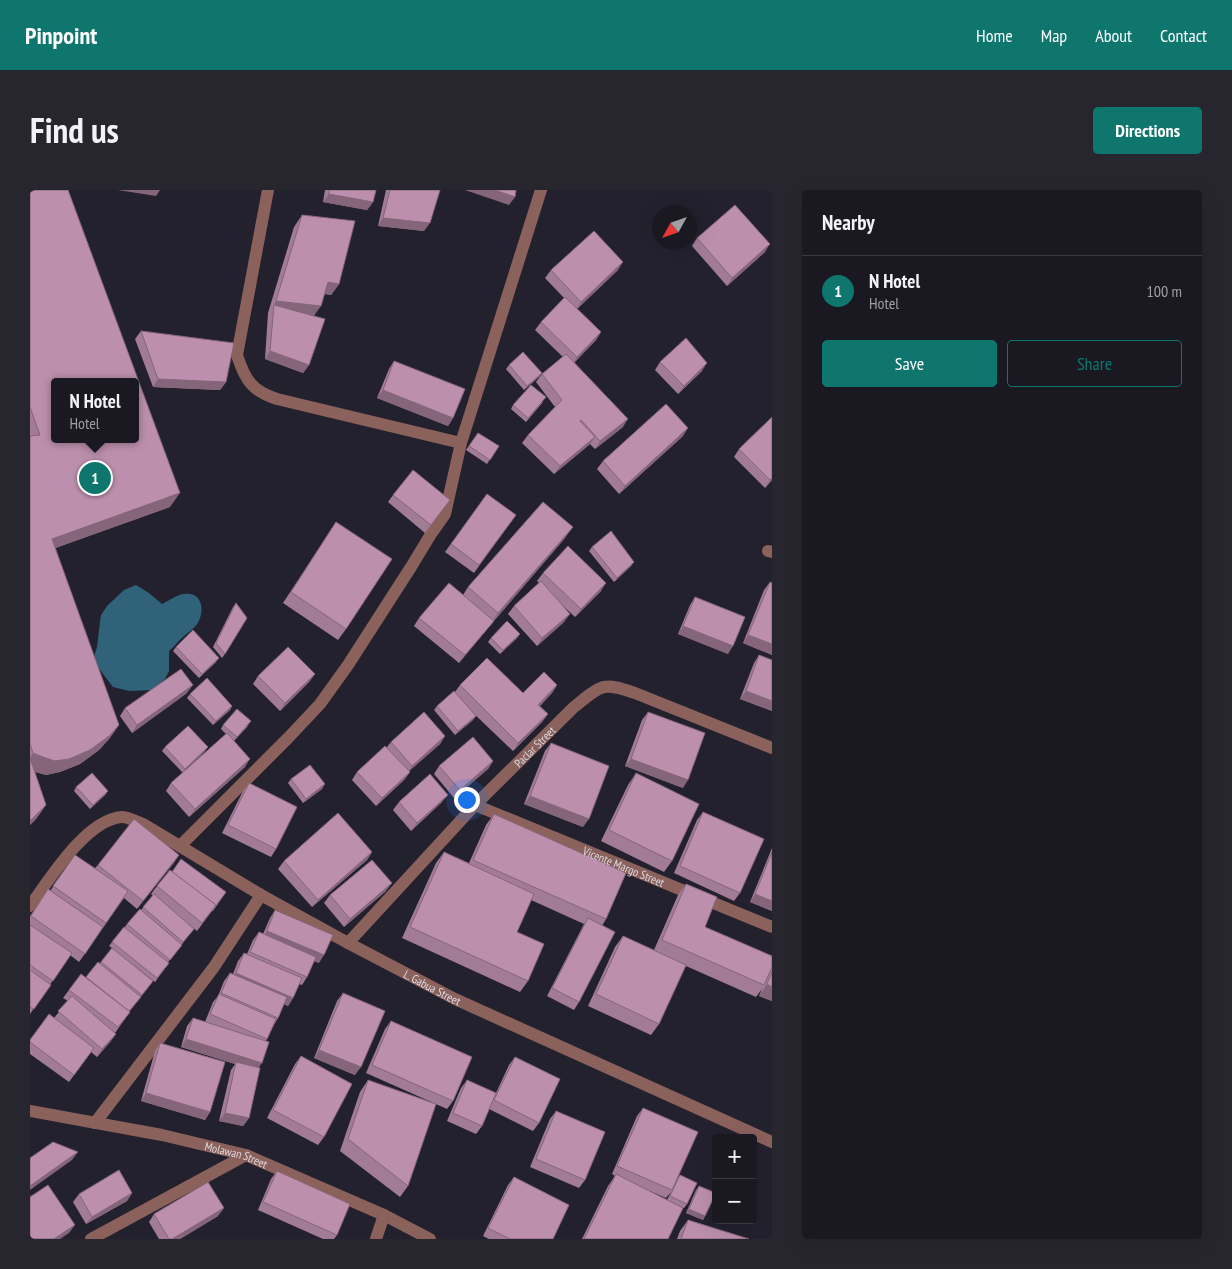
<!DOCTYPE html>
<html lang="en">
<head>
<meta charset="utf-8">
<style>
  :root { --surface:#1a1922; --page:#27262f; --text:#f1f3f6; --muted:#9fa0a5; --line:#383840; --accent:#0f766e }
  body { margin:0; font-family:"PT Sans Narrow",sans-serif; background:var(--page); color:var(--text) }
  .controls { position:absolute; right:15px; bottom:15px; display:grid; overflow:hidden; border-radius:5px; box-shadow:0 5px 20px #0002 }
  .controls button { width:45px; height:45px; display:grid; place-items:center; padding:0; border:0; border-bottom:1px solid var(--line); background:var(--surface); color:var(--text); font:25px sans-serif }
  .compass { position:absolute; left:622px; top:15px; width:45px; height:45px; border-radius:50%; background:var(--surface); box-shadow:0 5px 20px #0002; rotate:230deg }
  .you { position:absolute; left:436px; top:609px; width:18px; height:18px; margin:-12px; border:4px solid #fff; border-radius:50%; background:#1a73e8; box-shadow:0 0 0 8px #1a73e833 }
  .badge { display:grid; place-items:center; width:32px; height:32px; border-radius:50%; background:var(--accent); color:#fff; font-size:16px; font-weight:700 }
  .pin { position:absolute; translate:-50% -50%; border:2px solid #fff; box-shadow:0 1px 5px #0006 }
  .popup { position:absolute; left:21px; top:188px; width:88px; height:65px; box-sizing:border-box; display:grid; place-content:center; border-radius:5px; background:var(--surface); filter:drop-shadow(0 1px 4px #0005); font-size:16px; white-space:nowrap; color:var(--muted) }
  .popup b { font-size:19px; color:var(--text) }
  .popup::after { content:''; position:absolute; left:50%; top:100%; margin-left:-10px; border:10px solid transparent; border-top-color:var(--surface) }
  .list { margin:0; padding:0; list-style:none }
  h2 { display:flex; justify-content:space-between; align-items:center; height:65px; margin:0; padding:0 20px; font-size:21px }
  h2 small { font-size:16px; font-weight:400; color:var(--muted) }
  .list li { display:grid; grid-template-columns:32px 1fr auto; gap:15px; align-items:center; box-sizing:border-box; height:70px; padding:0 20px; border-top:1px solid var(--line) }
  .list b { display:block; font-size:19px; white-space:nowrap }
  .list p { margin:0; font-size:16px; white-space:nowrap; color:var(--muted) }
  .list em { font-size:16px; font-style:normal; color:var(--muted) }
  .actions { display:flex; gap:10px; padding:15px 20px }
  .actions a { flex:1; padding:11px 0; border:1px solid var(--accent); border-radius:5px; text-align:center; font-size:18px; color:var(--accent) }
  .actions .main { background:var(--accent); color:#fff }
  .map { position:relative; flex:none; width:742px; height:1049px; overflow:hidden; border-radius:5px }
  header { display:flex; align-items:center; gap:30px; box-sizing:border-box; height:70px; padding:0 25px; background:var(--accent); color:#fff }
  header strong { font-size:24px }
  nav { display:flex; gap:28px; margin-inline-start:auto; font-size:18px }
  .intro { display:flex; align-items:center; justify-content:space-between; box-sizing:border-box; height:120px; padding:0 30px }
  h1 { margin:0; font-size:35px }
  .button { padding:12px 22px; border-radius:5px; background:var(--accent); color:#fff; font-size:18px; font-weight:700 }
  main { display:flex; gap:30px; padding:0 30px }
  aside { flex:1; background:var(--surface); border-radius:5px; box-shadow:0 5px 20px #0002 }
  .map>svg:first-child { display:block }
</style>
</head>
<body>
<header>
<strong>Pinpoint</strong>
<nav><a>Home</a><a>Map</a><a>About</a><a>Contact</a></nav>
</header>
<div class="intro"><h1>Find us</h1><a class="button">Directions</a></div>
<main>
<div class="map">
<svg width="742" height="1049" viewBox="0 0 742 1049">
  <rect width="100%" height="100%" fill="#23212e"/>
  <!-- water -->
  <path fill="#306379" d="M106 395 119 403 132 414C139 411 146 405 154 404 172 401 176 421 167 434 164 439 157 443 153 447 148 451 144 457 139 461V481L135 489 123 500 99 501 83 497 67 476 64 467 67 457 70 432 71 425 77 416 94 400Z"/>
  <g fill="none" stroke-linecap="round" stroke-linejoin="round">
    <!-- minor -->
    <g stroke="#8b615c" stroke-width="12">
      <path d="M238 0 207 165C215 190 222 201 247 209L431 253 511 0"/>
      <path d="M738 361 742 362"/>
      <path id="s1" d="M445 615 742 737"/>
      <path d="M150 656 259 547 290 514 318 475 381 377 401 344 415 324 431 253"/>
      <path id="s2" d="M0 716C20 689 55 631 91 627 97 626 106 632 113 634L231 705 318 753 425 809 742 952"/>
      <path id="s3" d="M318 753 445 615 544 517C552 511 564 499 574 497 584 495 595 500 605 503L742 558"/>
      <path id="s4" d="M0 921 132 945 216 965 354 1025 400 1049"/>
      <path d="M65 933 184 777 231 705"/>
      <path d="M61 1049 216 965"/>
      <path d="M346 1049 354 1025"/>
    </g>
  </g>
  <!-- wall -->
  <g fill="#a27c95" fill-rule="evenodd">
    <path d="M295 0H346L343 12 337 20 293 12Z"/>
    <path d="M356 0H410L394 41 348 36Z"/>
    <path d="M0 2 140 317 25 358 89 535 79 549 69 560 50 574 30 582 16 585 5 582 16 615 6 629 0 635Z"/>
    <path d="M272 25 309 94 301 105 294 104 284 126 279 175 273 183 235 169 238 123 264 37Z"/>
    <path d="M667 48 735 62 697 96 662 56Z"/>
    <path d="M521 80H588L547 119 571 142 566 150 544 173 593 237 565 259 560 254 524 284 492 253 498 245 525 217 506 192 512 184 533 167 505 140 511 132 534 108 515 88Z"/>
    <path d="M111 141 196 192 190 200 123 197 105 149Z"/>
    <path d="M364 171 423 228 418 236 347 208 359 179Z"/>
    <path d="M630 172 672 181 648 204 625 180Z"/>
    <path d="M479 175 512 183 509 187 494 200 476 179Z"/>
    <path d="M513 212 496 232 481 219 483 215Z"/>
    <path d="M448 243 469 256 457 274 436 260Z"/>
    <path d="M653 246 589 304 567 279 573 271Z"/>
    <path d="M709 259 742 290 735 298 704 267Z"/>
    <path d="M457 304 486 325 444 383 415 362Z"/>
    <path d="M363 305 420 310 395 343 358 312Z"/>
    <path d="M306 332 316 439 308 450 253 413Z"/>
    <path d="M535 348 463 432 429 473 384 436 389 428 433 405 438 397Z"/>
    <path d="M562 357 604 372 601 376 584 392 559 361Z"/>
    <path d="M513 383 571 401 545 427 529 412 534 432 507 456 478 424 484 416 509 393 507 391Z"/>
    <path d="M740 392 742 393V465L713 453 734 400Z"/>
    <path d="M665 407 698 464 648 444 660 415Z"/>
    <path d="M206 413 195 464 192 468 183 457 203 417Z"/>
    <path d="M490 444 487 448 470 464 458 452 461 448Z"/>
    <path d="M146 457 186 472 169 488 143 461Z"/>
    <path d="M729 465 742 470V521L710 509 724 473Z"/>
    <path d="M285 484 279 492 250 521 223 494 228 486Z"/>
    <path d="M430 495 493 503 527 495 522 503 510 516 518 524 512 532 483 561 440 520 446 526 443 530 425 545 404 520 407 516 425 502Z"/>
    <path d="M157 503 102 543 90 526 95 518Z"/>
    <path d="M160 504 202 516 200 520 183 535 157 508Z"/>
    <path d="M618 522 653 598 595 576 612 530Z"/>
    <path d="M193 535 218 536 204 551 215 577 159 627 136 601 141 593 196 544 191 539Z"/>
    <path d="M415 546 410 554 379 581 380 582 374 590 346 616 322 590 327 582 357 557 361 552Z"/>
    <path d="M521 553 553 637 494 614 515 561Z"/>
    <path d="M135 557 175 561 153 583 132 561Z"/>
    <path d="M463 571 458 579 424 608 404 584 409 576Z"/>
    <path d="M606 583 642 671 634 682 571 651 598 595Z"/>
    <path d="M261 589 292 599 273 613 258 593Z"/>
    <path d="M219 593 246 659 241 667 192 643 213 601Z"/>
    <path d="M46 597 78 601 75 605 60 619 44 601Z"/>
    <path d="M369 612H412L381 641 363 620Z"/>
    <path d="M673 622 710 703 704 711 644 683 667 630Z"/>
    <path d="M464 624 576 729 572 736 549 812 544 820 517 806 554 734 501 710 487 742 498 791 490 802 372 748 406 673 414 662 439 673 456 635Z"/>
    <path d="M742 658V721L720 712Z"/>
    <path d="M342 662 337 670 282 717 248 679 254 671Z"/>
    <path d="M45 665 65 678 68 675 149 665 107 719 94 708 49 772 40 765 0 824V726L18 699 20 701Z"/>
    <path d="M142 682 196 702 183 721H182L167 741 161 736 164 739 138 772 139 773 125 792 94 768 123 791 100 821V822L85 843 86 844 80 852 67 867 61 862 39 892 0 864V850L24 828 38 811 33 808 39 800 56 787 70 773 82 758 79 756 94 737V738L97 734 111 720 123 706 121 704 127 696Z"/>
    <path d="M656 694 675 737 742 766V811L729 806 732 799 726 807 656 776 629 834 621 845 558 816 585 757 593 746 624 760 648 705Z"/>
    <path d="M356 701 314 737 294 713 300 705Z"/>
    <path d="M245 720 289 773 284 771 277 787 272 795 269 794 263 808 258 816 254 814 248 828 244 835 236 851 229 877 219 928 213 936 189 931 201 880 205 874 151 857 157 836 163 828 175 832 183 812 188 806 194 791 200 783 203 784 208 771 214 763 217 764 223 750 229 742 233 744 240 728Z"/>
    <path d="M313 803 325 885 284 868 307 811Z"/>
    <path d="M361 831 423 911 417 919 336 883 355 839Z"/>
    <path d="M130 853 180 922 175 930 111 911 125 861Z"/>
    <path d="M271 866 294 947 288 955 237 928 265 874Z"/>
    <path d="M485 867 509 933 503 941 459 919 452 936 446 944 417 931 431 898 437 890 466 903 479 875Z"/>
    <path d="M338 890 378 996 370 1007 310 961 330 902Z"/>
    <path d="M613 918 647 989 650 985 657 1014 654 1018H653L638 1049H552L578 996 585 986 582 984 607 926ZM613 998 636 1008 641 1002 637 1010Z"/>
    <path d="M526 921 555 990 549 998 500 977 520 929Z"/>
    <path d="M247 981 307 1045 304 1049H293L228 1020 241 989Z"/>
    <path d="M484 987 523 1049H459L453 1046 478 995Z"/>
    <path d="M669 996 675 1026 673 1030 656 1023 666 1000Z"/>
    <path d="M102 1003 97 1011 56 1034 43 1012 49 1004Z"/>
    <path d="M124 1024 188 1026 150 1049H129L119 1032Z"/>
    <path d="M658 1030 719 1049H647L650 1041Z"/>
  </g>
  <!-- shaded-wall -->
  <g fill="#846579">
    <path d="M88 0H130L126 6Z"/>
    <path d="M435 0H464L485 7 479 15Z"/>
    <path d="M299 4 343 12 337 20 293 12Z"/>
    <path d="M353 28 400 33 394 41 348 36Z"/>
    <path d="M740 54 735 62 697 96 702 88Z"/>
    <path d="M593 72 588 80 546 120 551 112Z"/>
    <path d="M298 92 309 94 301 105 290 103Z"/>
    <path d="M246 111 291 116 283 127 244 115Z"/>
    <path d="M571 142 566 150 542 175 547 167Z"/>
    <path d="M240 161 279 175 273 183 235 169Z"/>
    <path d="M677 173 672 181 648 204 654 196Z"/>
    <path d="M512 183 509 187 494 200 497 196Z"/>
    <path d="M128 189 196 192 190 200 123 197Z"/>
    <path d="M353 200 423 228 418 236 347 208Z"/>
    <path d="M598 229 593 237 565 259 570 251Z"/>
    <path d="M658 238 653 246 589 304 595 296Z"/>
    <path d="M565 247 559 255 524 284 530 276Z"/>
    <path d="M742 288V290L735 298 740 290Z"/>
    <path d="M150 303 140 317 12 363 22 349Z"/>
    <path d="M543 337 535 348 463 432 429 473 460 435 468 423Z"/>
    <path d="M604 372 601 376 584 392 587 388Z"/>
    <path d="M576 393 571 401 545 427 551 419Z"/>
    <path d="M540 424 534 432 507 456 512 448Z"/>
    <path d="M653 436 703 456 698 464 648 444Z"/>
    <path d="M490 444 487 448 470 464 473 460Z"/>
    <path d="M718 445 742 454V465L713 453Z"/>
    <path d="M189 468 186 472 169 488 172 484Z"/>
    <path d="M285 484 279 492 250 521 255 513Z"/>
    <path d="M163 495 157 503 102 543 107 535Z"/>
    <path d="M527 495 522 503 503 522 508 515Z"/>
    <path d="M716 501 742 511V521L710 509Z"/>
    <path d="M202 516 200 520 183 535 186 531Z"/>
    <path d="M518 524 512 532 483 561 488 553Z"/>
    <path d="M446 526 443 530 425 545 428 541Z"/>
    <path d="M89 535 79 549 69 560 50 574 30 582 16 585 3 581 0 568 3 563Z"/>
    <path d="M415 546 410 554 376 584 382 576Z"/>
    <path d="M178 557 175 561 153 583 155 579Z"/>
    <path d="M220 569 215 577 159 627 165 619Z"/>
    <path d="M601 569 658 590 653 598 595 576Z"/>
    <path d="M463 571 458 579 424 608 430 600Z"/>
    <path d="M380 582 374 590 346 616 352 608Z"/>
    <path d="M295 594 292 599 273 613 276 609Z"/>
    <path d="M78 601 75 605 60 619 63 615Z"/>
    <path d="M418 605 412 612 381 641 387 633Z"/>
    <path d="M500 606 559 629 553 637 494 614Z"/>
    <path d="M16 615 6 629 0 635V631Z"/>
    <path d="M342 662 337 670 282 717 288 710Z"/>
    <path d="M149 665 144 673 107 719 113 711Z"/>
    <path d="M362 693 356 701 314 737 320 729Z"/>
    <path d="M725 704 742 711V721L720 712Z"/>
    <path d="M237 741 294 765 289 773 231 749Z"/>
    <path d="M206 783 263 808 258 816 200 791Z"/>
    <path d="M737 794 742 797V811L729 806Z"/>
    <path d="M86 844 80 852 67 867 72 859Z"/>
    <path d="M156 849 232 873 226 881 206 872 205 874 151 857Z"/>
    <path d="M289 860 331 877 325 885 284 868Z"/>
    <path d="M116 903 180 922 175 930 111 911Z"/>
    <path d="M195 923 219 928 213 936 189 931Z"/>
    <path d="M48 962 42 970 0 1000V996Z"/>
    <path d="M102 1003 97 1011 56 1034 62 1027Z"/>
    <path d="M194 1018 188 1026 150 1049H142Z"/>
    <path d="M659 1019 675 1026 673 1030 656 1023Z"/>
    <path d="M45 1035 39 1043 30 1049H24Z"/>
  </g>
  <!-- building -->
  <g fill="#bc90ad" stroke="#846579" fill-rule="evenodd">
    <path d="M5 0H38L150 303 22 349 89 535 79 546 60 560 39 569 25 571 13 567 3 563 0 554V246L10 245 0 217V2ZM25 192H105V249H25Z"/>
    <path d="M299 0H346L343 12 299 4Z"/>
    <path d="M360 0H410L400 33 353 28Z"/>
    <path d="M464 0H486L485 7Z"/>
    <path d="M705 15 740 54 702 88 667 48Z"/>
    <path d="M272 25 325 31 309 94 298 92 291 116 246 111Z"/>
    <path d="M564 41 593 72 551 112 521 80Z"/>
    <path d="M535 107 571 142 547 167 511 132Z"/>
    <path d="M244 115 295 129 279 175 240 161Z"/>
    <path d="M111 141 204 153 196 192 128 189Z"/>
    <path d="M656 148 677 173 654 196 630 172Z"/>
    <path d="M493 162 512 183 497 196 479 175Z"/>
    <path d="M536 164 598 229 570 251 551 230 550 231 565 247 530 276 498 245 532 210 512 184Z"/>
    <path d="M364 171 435 199 423 228 353 200Z"/>
    <path d="M501 195 516 207 498 228 483 215Z"/>
    <path d="M636 214 658 238 595 296 573 271Z"/>
    <path d="M742 227V288L740 290 709 259Z"/>
    <path d="M448 243 469 256 460 270 439 256Z"/>
    <path d="M383 280 420 310 401 335 363 305Z"/>
    <path d="M457 304 486 325 449 375 421 354Z"/>
    <path d="M513 312 543 337 468 423 438 397Z"/>
    <path d="M306 332 362 369 316 439 261 402Z"/>
    <path d="M581 341 604 372 587 388 562 357Z"/>
    <path d="M538 356 576 393 551 419 513 383Z"/>
    <path d="M511 391 540 424 512 448 484 416Z"/>
    <path d="M740 392 742 393V454L718 445Z"/>
    <path d="M419 393 464 431 435 465 389 428Z"/>
    <path d="M665 407 715 427 703 456 653 436Z"/>
    <path d="M206 413 217 428 195 464 186 453Z"/>
    <path d="M477 431 490 444 473 460 461 448Z"/>
    <path d="M163 440 189 468 172 484 146 457Z"/>
    <path d="M258 457 285 484 255 513 228 486Z"/>
    <path d="M729 465 742 470V511L716 501Z"/>
    <path d="M457 468 493 503 514 482 527 495 508 515 518 524 488 553 430 495Z"/>
    <path d="M151 479 163 495 107 535 95 518Z"/>
    <path d="M177 488 202 516 186 531 160 504Z"/>
    <path d="M424 501 446 526 428 541 407 516Z"/>
    <path d="M207 519 221 531 207 547 193 535Z"/>
    <path d="M394 522 415 546 382 576 361 552Z"/>
    <path d="M618 522 675 543 658 590 601 569Z"/>
    <path d="M158 536 178 557 155 579 135 557Z"/>
    <path d="M197 543 220 569 165 619 141 593Z"/>
    <path d="M443 547 463 571 430 600 409 576Z"/>
    <path d="M521 553 579 576 559 629 500 606Z"/>
    <path d="M355 556 380 582 352 608 327 582Z"/>
    <path d="M0 568 16 615 0 631Z"/>
    <path d="M280 575 295 594 276 609 261 589Z"/>
    <path d="M62 583 78 601 63 615 46 597Z"/>
    <path d="M606 583 669 614 642 671 579 640Z"/>
    <path d="M400 584 418 605 387 633 369 612Z"/>
    <path d="M219 593 267 617 246 659 198 635Z"/>
    <path d="M673 622 734 649 710 703 650 676Z"/>
    <path d="M308 623 342 662 288 710 254 671Z"/>
    <path d="M464 624 596 683 576 729 443 670Z"/>
    <path d="M104 629 149 665 113 711 68 675Z"/>
    <path d="M414 662 504 704 487 742 514 754 498 791 380 737Z"/>
    <path d="M742 662V711L725 704Z"/>
    <path d="M45 665 98 701 76 733 23 696Z"/>
    <path d="M151 669 196 702 185 717 186 715 142 682Z"/>
    <path d="M342 670 362 693 320 729 300 705Z"/>
    <path d="M140 680 186 715 172 733 127 696Z"/>
    <path d="M656 694 687 707 675 737 742 766V777L734 795 632 750Z"/>
    <path d="M18 699 73 737 55 764 1 726Z"/>
    <path d="M124 704 164 739 153 752 113 717Z"/>
    <path d="M110 719 152 755 140 770 97 734Z"/>
    <path d="M245 720 303 745 294 765 237 741Z"/>
    <path d="M558 728 585 742 549 812 522 798Z"/>
    <path d="M0 735 42 763 23 791 0 775Z"/>
    <path d="M94 737 139 773 127 788 82 752Z"/>
    <path d="M229 742 286 767 277 787 220 762Z"/>
    <path d="M593 746 656 775 629 834 566 804Z"/>
    <path d="M82 758 123 791 112 805 71 772Z"/>
    <path d="M214 763 272 788 263 808 206 783Z"/>
    <path d="M68 772 111 807 99 821 56 787Z"/>
    <path d="M0 780 21 795 4 819 0 817Z"/>
    <path d="M742 782V797L737 794Z"/>
    <path d="M200 783 257 807 248 828 191 803Z"/>
    <path d="M51 784 100 822 88 837 39 800Z"/>
    <path d="M313 803 355 821 331 877 289 860Z"/>
    <path d="M189 804 246 829 237 849 180 824Z"/>
    <path d="M42 806 86 844 72 859 28 821Z"/>
    <path d="M19 824 64 858 44 885 0 852V850Z"/>
    <path d="M163 828 239 852 232 873 156 849Z"/>
    <path d="M361 831 442 867 423 911 342 875Z"/>
    <path d="M130 853 195 872 180 922 116 903Z"/>
    <path d="M271 866 322 894 294 947 243 920Z"/>
    <path d="M485 867 530 889 509 933 464 910Z"/>
    <path d="M206 872 230 878 219 928 195 923Z"/>
    <path d="M338 890 406 914 378 996 318 949Z"/>
    <path d="M437 890 466 903 452 936 423 923Z"/>
    <path d="M613 918 668 942 642 1000 587 976Z"/>
    <path d="M526 921 575 942 555 990 506 969Z"/>
    <path d="M23 952 48 962 0 996V968Z"/>
    <path d="M89 980 102 1003 62 1027 49 1004Z"/>
    <path d="M247 981 320 1014 307 1045 233 1012Z"/>
    <path d="M586 984 653 1018 638 1049H554Z"/>
    <path d="M650 985 667 993 657 1014 640 1006Z"/>
    <path d="M484 987 539 1015 523 1049H480L458 1038Z"/>
    <path d="M178 992 194 1018 142 1049H139L124 1024Z"/>
    <path d="M18 995 45 1035 24 1049H0V1007Z"/>
    <path d="M669 996 686 1003 675 1026 659 1019Z"/>
    <path d="M658 1030 719 1049H651Z"/>
  </g>
  <g text-anchor="middle" dominant-baseline="central" stroke-width="5" stroke-linejoin="round" paint-order="stroke">
    <!-- street labels -->
    <g font-size="12" fill="#dbdae3" stroke="#0c0b11">
      <text stroke="none"><textPath href="#s3" startOffset="271">Paclar Street</textPath></text>
      <text stroke="none"><textPath href="#s1" startOffset="161">Vicente Margo Street</textPath></text>
      <text stroke="none"><textPath href="#s2" startOffset="486">L. Gabua Street</textPath></text>
      <text stroke="none"><textPath href="#s4" startOffset="211">Molawan Street</textPath></text>
    </g>
  </g>
</svg>
<div class="controls">
<button>+</button>
<button>−</button>
</div>
<svg class="compass" viewBox="-18 -18 36 36"><path d="M0-13l5 13h-10z" fill="#e53935"/><path d="M0 13l5-13h-10z" fill="#9fa0a5"/></svg>
<div class="you"></div>
<div class="pin badge" style="left:65px;top:288px">1</div>
<div class="popup"><b>N Hotel</b>Hotel</div>
</div>
<aside>
<h2>Nearby<small></small></h2>
<ul class="list">
<li><span class="badge">1</span><div><b>N Hotel</b><p>Hotel</p></div><em>100 m</em></li>
</ul>
<div class="actions"><a class="main">Save</a><a>Share</a></div>
</aside>
</main>
</body>
</html>
